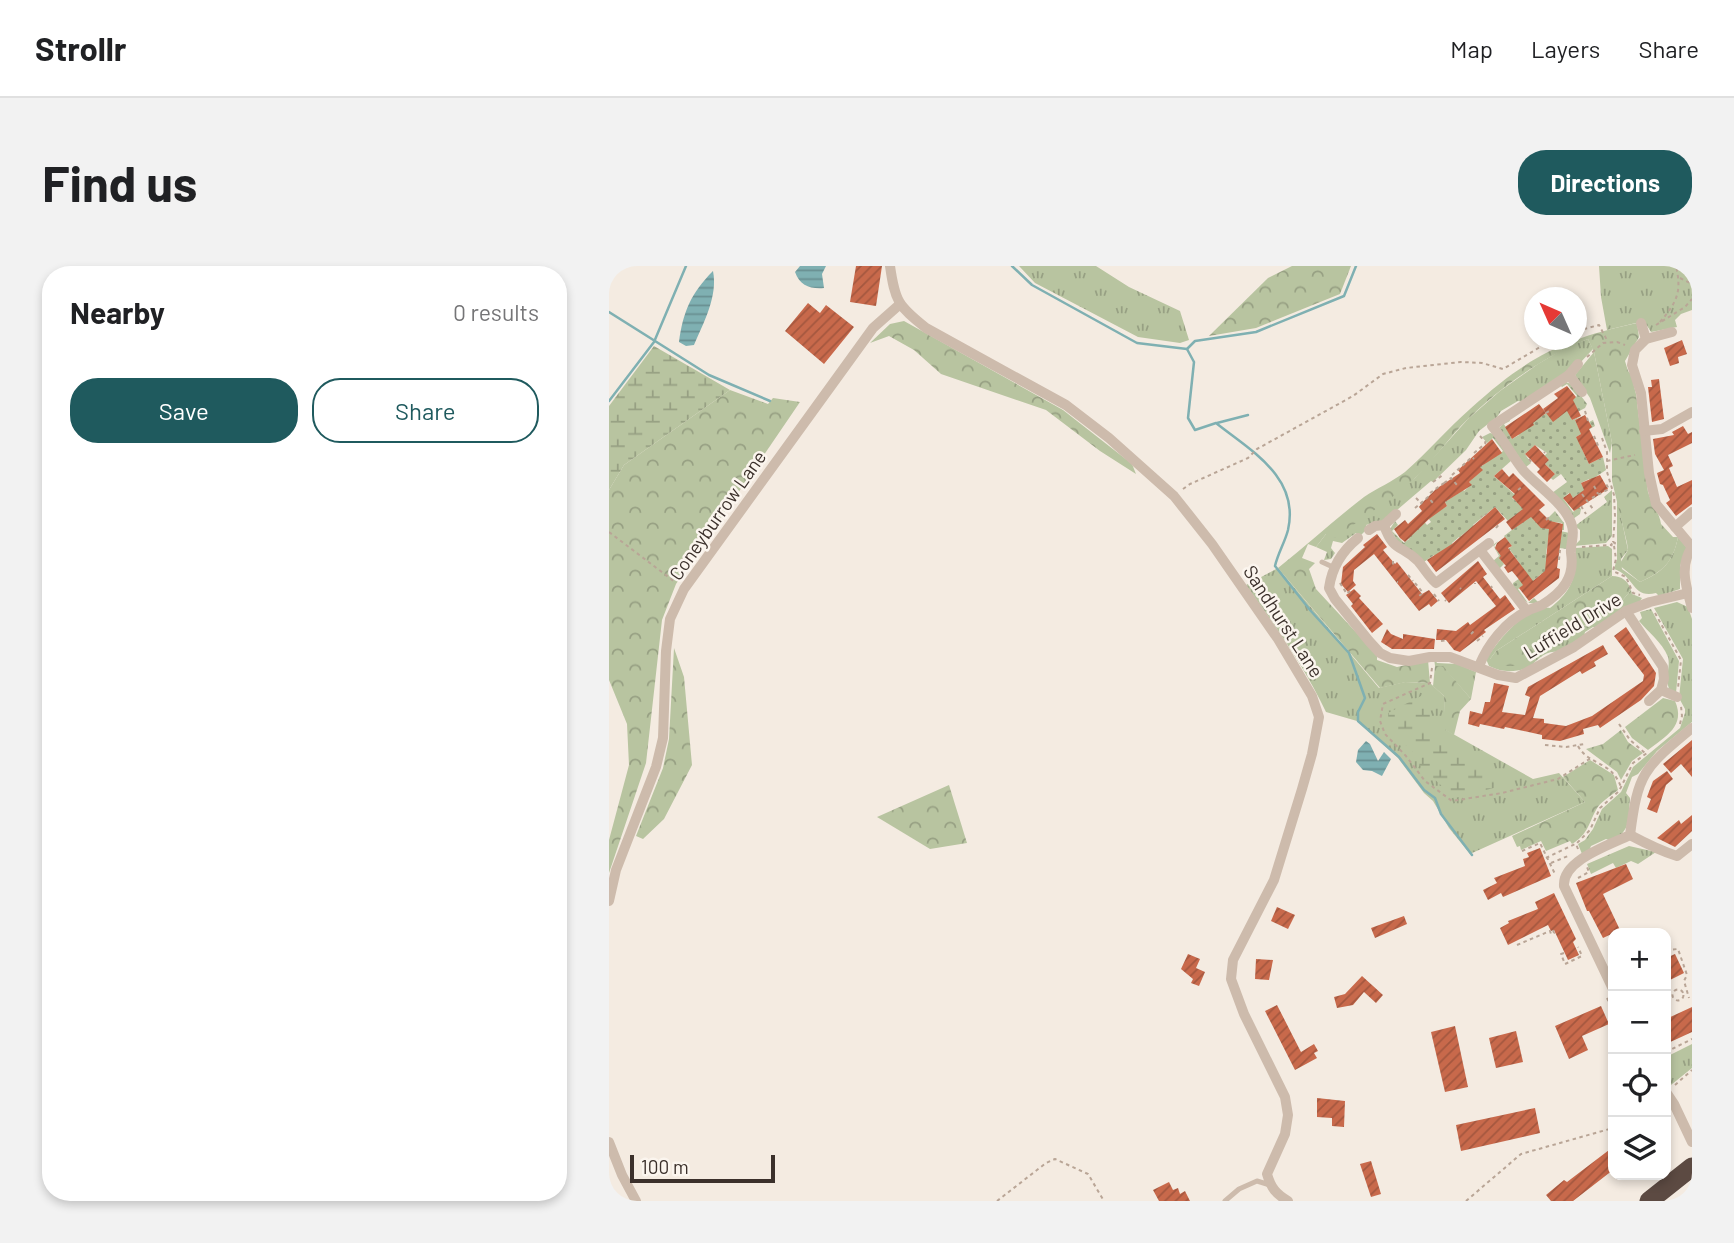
<!DOCTYPE html>
<html lang="en">
<head>
<meta charset="utf-8">
<style>
  :root { --surface:#fff; --page:#f2f2f2; --text:#202124; --muted:#757577; --line:#e0e0e0; --accent:#1f5a5e }
  body { margin:0; font-family:Barlow,sans-serif; background:var(--page); color:var(--text) }
  .controls { position:absolute; right:21px; bottom:21px; display:grid; overflow:hidden; border-radius:14px; box-shadow:0 4px 10px #0003 }
  .controls button { width:63px; height:63px; display:grid; place-items:center; padding:0; border:0; border-bottom:2px solid var(--line); background:var(--surface); color:var(--text); font:35px sans-serif }
  .compass { position:absolute; left:915px; top:21px; width:63px; height:63px; border-radius:50%; background:var(--surface); box-shadow:0 4px 10px #0003; rotate:315deg }
  .scale { position:absolute; left:21px; bottom:18px; width:145px; box-sizing:border-box; padding-left:7px; border:4px solid #3b302b; border-top:0; font-size:19px; line-height:24px; white-space:nowrap; color:#3b302b; -webkit-text-stroke:5px #fbf5ee; paint-order:stroke }
  .list { margin:0; padding:0; list-style:none }
  h2 { display:flex; justify-content:space-between; align-items:center; height:91px; margin:0; padding:0 28px; font-size:30px }
  h2 small { font-size:23px; font-weight:400; color:var(--muted) }
  .actions { display:flex; gap:14px; padding:21px 28px }
  .actions a { flex:1; padding:16px 0; border:2px solid var(--accent); border-radius:28px; text-align:center; font-size:24px; color:var(--accent) }
  .actions .main { background:var(--accent); color:#fff }
  .icon { flex:none; width:38px; height:38px; fill:none; stroke:currentColor; stroke-width:2; stroke-linecap:round; stroke-linejoin:round }
  .map { position:relative; flex:none; width:1083px; height:935px; overflow:hidden; border-radius:28px }
  header { display:flex; align-items:center; gap:42px; box-sizing:border-box; height:98px; padding:0 35px; background:var(--surface); border-bottom:2px solid var(--line) }
  header strong { font-size:33px }
  nav { display:flex; gap:38px; margin-inline-start:auto; font-size:24px }
  .intro { display:flex; align-items:center; justify-content:space-between; box-sizing:border-box; height:168px; padding:0 42px }
  h1 { margin:0; font-size:49px }
  .button { padding:18px 32px; border-radius:28px; background:var(--accent); color:#fff; font-size:24px; font-weight:700 }
  main { display:flex; gap:42px; padding:0 42px }
  aside { flex:1; background:var(--surface); border-radius:28px; box-shadow:0 4px 10px #0003 }
  .map>svg:first-child { display:block }
</style>
</head>
<body>
<header>
<strong>Strollr</strong>
<nav><a>Map</a><a>Layers</a><a>Share</a></nav>
</header>
<div class="intro"><h1>Find us</h1><a class="button">Directions</a></div>
<main>
<aside>
<h2>Nearby<small>0 results</small></h2>
<ul class="list">
</ul>
<div class="actions"><a class="main">Save</a><a>Share</a></div>
</aside>
<div class="map">
<svg width="1083" height="935" viewBox="0 0 1083 935">
  <defs>
    <pattern id="grass-tufts" width="24" height="20" patternUnits="userSpaceOnUse" patternTransform="scale(1.75)"><rect width="24" height="20" fill="#b8c4a0"/><path d="M3 7l-1-3M5 7V3M7 7l1-3M15 17l-1-3M17 17v-4M19 17l1-3" fill="none" stroke="#97a083"/></pattern>
    <pattern id="forest-crowns" width="20" height="18" patternUnits="userSpaceOnUse" patternTransform="scale(1.75)"><rect width="20" height="18" fill="#b8c4a0"/><path d="M2 6a3 3 0 1 1 6 0M12 15a3 3 0 1 1 6 0" fill="none" stroke="#97a083"/></pattern>
    <pattern id="wetland-marsh" width="20" height="14" patternUnits="userSpaceOnUse" patternTransform="scale(1.75)"><rect width="20" height="14" fill="#b8c4a0"/><path d="M1 5h8M5 5V1M11 12h8M15 12V8" fill="none" stroke="#97a083"/></pattern>
    <pattern id="garden-dots" width="8" height="8" patternUnits="userSpaceOnUse" patternTransform="scale(1.75)"><rect width="8" height="8" fill="#b8c4a0"/><path d="M2 2h.1M6 6h.1" fill="none" stroke="#97a083" stroke-width="1.8" stroke-linecap="round"/></pattern>
    <pattern id="water-rules" width="6" height="5" patternUnits="userSpaceOnUse" patternTransform="scale(1.75)"><rect width="6" height="5" fill="#7fb0b2"/><path d="M0 2.5h6" fill="none" stroke="#699091"/></pattern>
    <pattern id="building-hatch" width="6" height="6" patternUnits="userSpaceOnUse" patternTransform="scale(1.75)"><rect width="6" height="6" fill="#c8694b"/><path d="M-1 1l2-2M0 6l6-6M5 7l2-2" fill="none" stroke="#a4573f"/></pattern>
  </defs>
  <rect width="100%" height="100%" fill="#f4ebe1"/>
  <!-- grass -->
  <g fill="url(#grass-tufts)">
    <path d="M410 0H487L520 21 571 45 580 74 571 77 529 71 426 17Z"/>
    <path d="M990 0H1083V44L1072 48 1066 54 1068 61 1042 66 1035 55 998 64 992 31Z"/>
    <path d="M979 73 984 83 971 97 914 136 909 135 892 145 888 151 870 165 857 184 824 216 822 215 781 250 773 255 757 259 759 262 750 271 747 267 733 277 724 275 722 282 726 287 722 293 715 294 718 286 707 281 717 268 755 250 806 212 859 153 891 125 929 98 958 81Z"/>
    <path d="M985 86 1003 177 1001 187 981 132 966 109Z"/>
    <path d="M1003 224V270L997 277 965 280 971 274V264L966 260 998 236 995 231Z"/>
    <path d="M1008 232 1019 284 1012 293 1013 303 1031 316C1054 306 1064 296 1069 271L1078 282 1071 300V323L1050 330 1047 327C1023 333 1026 310 1005 303L1008 293Z"/>
    <path d="M999 280 1003 283V310L887 385 881 393 883 400C905 397 924 386 944 379 955 362 978 362 994 352 1004 346 1015 333 1022 324L1023 328 1033 332 1031 335 1014 342 990 361H984L976 366 975 371 948 386C936 384 927 395 920 402 905 406 894 407 880 400L877 393C889 375 917 339 941 342 962 326 969 310 966 282Z"/>
    <path d="M669 302 770 422 796 416 821 417 835 430 837 464 924 513 950 507 976 536 861 588 840 562 824 535 815 527 789 492 748 455 717 446C696 401 666 360 637 319Z"/>
    <path d="M1068 336 1079 341 1083 353V456L1048 485 1029 508 1023 511 1017 527 1021 532C1019 552 1023 565 1002 575L997 573 982 580 980 585 973 588 969 578 976 574 984 563 993 543 1012 526 1024 501 1071 462 1076 447V443L1070 432 1074 393 1045 342Z"/>
    <path d="M1042 343 1070 395 1067 427 1061 425C1055 412 1062 400 1059 391 1053 376 1039 366 1030 355L1033 352 1031 346Z"/>
    <path d="M825 392 828 397 848 398 867 406 862 433 834 401 826 400Z"/>
    <path d="M1020 580 1047 586 1029 598 1022 595 1007 602 1004 597 982 608 978 598Z"/>
    <path d="M1083 778V802L1062 819 1057 811V791Z"/>
  </g>
  <!-- forest -->
  <g fill="url(#forest-crowns)">
    <path d="M683 0H742L731 28 647 62 600 70 659 12Z"/>
    <path d="M295 55 454 144 523 198 527 208 491 185 437 144 332 108 305 84 280 70 261 77 281 58Z"/>
    <path d="M1028 57 1030 71 1016 95 1019 105 1022 108 1027 128 1039 226C1042 236 1051 248 1052 258L1064 271H1069C1064 296 1055 305 1031 316L1010 299 1019 284 1018 277 1003 215V177L985 86 979 73C934 91 893 120 859 153 839 172 824 196 804 214 780 235 752 253 726 272L717 268 707 281 699 278 693 292 706 297 700 303 707 323 768 389V394L788 401 819 394 821 417 797 416 771 422 669 302C698 279 725 254 755 231 768 222 783 216 796 206 819 186 838 163 861 143 918 91 954 73 1028 57Z"/>
    <path d="M121 124 159 138 164 132 191 136 67 318 53 354 37 497 0 607V574L20 499 18 458 0 414V224L15 199Z"/>
    <path d="M1003 310C1013 310 1019 315 1022 324 1015 333 1004 346 994 352 978 362 955 361 944 379L930 383 905 400H881V393L887 385Z"/>
    <path d="M65 382 75 411 83 499 55 553 34 573 27 570 54 502 60 473Z"/>
    <path d="M826 400H834L862 433 851 445 845 469 836 464 835 430 824 420Z"/>
    <path d="M1054 432 1066 435C1077 460 1057 470 1039 484L1023 472 1016 461Z"/>
    <path d="M1012 464 1019 476 1034 487 1023 495 1012 514 1008 506 977 483 994 478Z"/>
    <path d="M981 494 1005 509 1009 524C1002 530 991 536 987 544 979 559 979 568 963 578L961 575 937 585 932 575 912 584 911 580 908 581 903 570 976 536 954 511Z"/>
    <path d="M340 519 358 577 321 583 268 551Z"/>
  </g>
  <!-- wetland -->
  <g fill="url(#wetland-marsh)">
    <path d="M45 80 121 124 15 199 0 224V140Z"/>
    <path d="M812 430 819 431 825 470 883 504 889 512 897 517 896 519 846 532 812 501 804 486 780 463 779 447Z"/>
  </g>
  <!-- garden -->
  <g fill="url(#garden-dots)">
    <path d="M957 116 964 119 978 138 976 142 961 150 963 154 972 150 966 154 972 166 982 161 980 156 984 154 986 160 967 171 981 176 972 181 980 198 994 191 997 204 982 214 984 220 980 213 972 217 977 226 973 229 971 227 964 232 960 227 954 232 964 246 970 241 972 243 971 248 964 253 943 227 958 216 952 208 944 214 942 212 946 208 936 198 940 194 938 192 929 197 938 187 926 179 916 188 922 197 917 201 890 162 900 152 901 155 895 158 903 173 910 169 907 164 920 150 926 155 937 147 953 141 949 132 951 135H962L968 130 958 118 953 121 951 119Z"/>
    <path d="M881 167 885 168 903 194 885 210 905 228 910 225 903 232 924 249 931 245 923 252 937 254 946 245 955 257V264H953V257L937 255 936 262 961 267 959 283 950 282 939 275 937 288 947 290 939 316 932 308 925 314 931 322 915 319 909 323 919 337 925 332 929 336C916 341 911 330 904 320V317L918 307 903 305 911 298 901 284 891 292 895 298 890 303 884 295 890 290 884 279 889 275 885 280 891 289 903 280 895 270 912 257 906 249 899 255 886 241 864 259 872 270 862 262 852 270 856 278 850 271 843 277 847 285 842 279 827 291 825 289 815 296 790 278 781 263 786 255 789 259 783 265 795 277 800 273 796 268 812 252 818 259 822 256 819 252 838 240 836 236 851 226 849 218 855 225 862 219 860 216 873 204 864 194 866 192 873 200 880 194 885 186 888 190 894 185 884 172 878 177 873 171Z"/>
  </g>
  <!-- water -->
  <g fill="url(#water-rules)">
    <path d="M191 0H217L213 8 215 22C201 23 191 20 186 6Z"/>
    <path d="M104 5C109 30 95 56 85 79L77 80 70 76C74 46 82 27 104 5Z"/>
    <path d="M757 475 761 478 769 495 775 486 782 493 773 510 763 505 754 504 747 496 749 484Z"/>
  </g>
  <g fill="none" stroke-linecap="round" stroke-linejoin="round">
    <!-- stream -->
    <g stroke="#7fb0b2" stroke-width="2.5">
      <path d="M403 0 423 19 528 77 578 83 586 75 647 66 735 30 747 0"/>
      <path d="M0 46 100 109 161 135"/>
      <path d="M578 83 585 96 579 152 586 164 607 157C642 185 691 211 679 264 676 276 669 287 666 300L701 344 740 387 756 432 749 446V455L790 491 815 524 826 532 832 548 863 589"/>
      <path d="M0 135 45 76 77 0"/>
      <path d="M608 157 639 149"/>
    </g>
  </g>
  <!-- building -->
  <g fill="url(#building-hatch)">
    <path d="M247 0H273L267 40 241 36Z"/>
    <path d="M199 37 211 47 217 39 245 61 215 98 176 65Z"/>
    <path d="M1073 74 1078 88 1069 91 1070 97 1061 100 1055 82Z"/>
    <path d="M1050 113 1055 153 1043 156 1039 121H1043L1042 114Z"/>
    <path d="M958 120 967 131 964 134 972 150 963 154 958 145 944 156 934 143 949 132 945 128Z"/>
    <path d="M930 138 937 147 924 157 925 159 903 173 896 161Z"/>
    <path d="M976 149 983 161 980 163 994 191 980 198 967 171 972 168 966 154Z"/>
    <path d="M1074 160 1079 168 1083 166V177L1059 189 1064 200 1060 202 1068 221 1083 214V238L1067 250 1057 237 1061 234 1054 219 1051 218 1048 207 1055 204 1046 188 1044 173 1065 169 1063 166Z"/>
    <path d="M883 173 893 187 871 201 874 204 860 216 863 219 836 236 838 240 820 253 796 276 791 272 785 263 796 254 799 258 813 245 810 241 813 237 827 223 851 207 849 204Z"/>
    <path d="M926 179 940 194 936 198 946 208 938 216 928 206 931 203 916 188Z"/>
    <path d="M893 203 900 211 904 207 936 239 930 244 941 255 954 258 948 302 951 303 950 312 920 335 910 322 914 319 908 311 903 305 899 307 895 301 897 300 890 292 892 290 886 282 888 277 896 271 903 280 899 282 924 315 936 305 940 263 932 262 922 251 903 264 897 256 914 243 903 231 906 228 885 210Z"/>
    <path d="M991 209 999 223 965 245 954 232 961 227 964 232 975 224 972 217Z"/>
    <path d="M886 241 896 253 827 306 818 294 843 278Z"/>
    <path d="M768 268 778 281 774 284 786 298 788 296 813 328 820 324 829 335 822 341 820 338 810 345 765 288 745 304 744 315 747 319 739 326 732 318 734 301 756 281 754 279Z"/>
    <path d="M869 295 878 308 874 311 891 333 896 329 906 343 875 364 877 366 851 386 845 384 837 374H827L828 363 847 365 859 356 861 359 887 340 867 315 840 337 832 327Z"/>
    <path d="M745 323 752 330 750 332 774 358 763 367 742 340 744 338 737 329Z"/>
    <path d="M1017 361 1047 407 1045 420 1032 434 991 462 989 459 974 463 975 468 951 475 933 473V469L896 461 895 463 871 458 870 461 859 458 861 445 873 448 876 436H881L885 417 900 420 893 446 916 449 921 431 916 429 919 421 994 379 999 388 985 396 987 400 973 408 971 405 931 430 924 452 935 453V457L957 460 983 450 1034 415 1035 409 1005 370Z"/>
    <path d="M778 363 782 368 794 373V368L826 373 825 383H783L772 376Z"/>
    <path d="M1083 474V511L1072 498 1062 507 1054 498Z"/>
    <path d="M1058 505 1064 513 1057 519 1048 547 1038 543 1042 533 1038 531 1044 515Z"/>
    <path d="M1083 549V565L1066 581 1048 572 1070 554 1072 558Z"/>
    <path d="M931 582 942 610 894 631 892 627 879 634 874 624 888 617 885 612 916 600 914 593 920 591 918 587Z"/>
    <path d="M1017 598 1024 613 994 628 1011 664 994 672 980 645H978L967 617Z"/>
    <path d="M945 627 967 673 964 676 970 689 959 694 945 664 942 665 939 659 899 679 891 662 900 657 899 655 929 643 926 636Z"/>
    <path d="M668 641 686 649 679 663 662 655Z"/>
    <path d="M795 650 798 658 766 672 762 662Z"/>
    <path d="M579 688 591 693 587 702 596 706 590 720 582 717 584 713 572 703Z"/>
    <path d="M1066 688 1075 707 1057 716V692Z"/>
    <path d="M647 693 664 694 660 714 646 713Z"/>
    <path d="M753 710 774 729 767 737 755 726 744 739 728 742 725 731 736 728Z"/>
    <path d="M668 739 692 786 705 778 709 785 705 787 708 792 686 804 656 745Z"/>
    <path d="M992 740 1000 758 973 770 979 784 960 793 946 760Z"/>
    <path d="M1083 741V766L1057 778V753Z"/>
    <path d="M846 760 859 821 836 826 822 766Z"/>
    <path d="M907 765 914 796 887 802 880 772Z"/>
    <path d="M708 832 736 835 735 861 723 860V852L708 851Z"/>
    <path d="M926 842 931 867 852 885 847 859Z"/>
    <path d="M1004 881V904L964 935H942L937 929 955 914 958 916Z"/>
    <path d="M762 895 772 928 762 931 751 898Z"/>
    <path d="M560 916 564 924 569 922 571 928 576 925 581 935H550L544 924Z"/>
  </g>
  <g fill="none" stroke-linecap="round" stroke-linejoin="round">
    <!-- path -->
    <g stroke="#b9a596" stroke-width="2" stroke-dasharray="3.5 3.5" stroke-linecap="butt">
      <path d="M1071 12 1083 18"/>
      <path d="M1051 56C1068 36 1073 26 1067 0"/>
      <path d="M1047 59 1076 41 1083 33"/>
      <path d="M968 65 990 59 999 76"/>
      <path d="M978 91 994 77 1008 76 1016 79"/>
      <path d="M976 145 979 155"/>
      <path d="M937 147 940 145"/>
      <path d="M871 170 877 177"/>
      <path d="M985 170 990 182"/>
      <path d="M993 172 998 186V206L1005 229 1006 250 1004 276"/>
      <path d="M865 187 877 177"/>
      <path d="M935 187 936 186"/>
      <path d="M920 193 924 198"/>
      <path d="M998 195 1026 189"/>
      <path d="M843 209 863 191 865 193"/>
      <path d="M824 216 835 208"/>
      <path d="M835 217 842 212 848 219"/>
      <path d="M985 220 989 228"/>
      <path d="M574 223 581 218 639 192 648 183 744 130 774 108 797 102 852 96 873 97 894 103 943 74"/>
      <path d="M909 224 914 220"/>
      <path d="M821 227 835 217"/>
      <path d="M973 228 984 243"/>
      <path d="M807 232 813 238"/>
      <path d="M983 232 1000 223 996 216"/>
      <path d="M972 240 977 248"/>
      <path d="M806 242 819 231 824 237"/>
      <path d="M876 248 877 249"/>
      <path d="M872 250 873 251"/>
      <path d="M937 254 939 252 937 250"/>
      <path d="M887 262 891 257"/>
      <path d="M0 266 66 316"/>
      <path d="M1004 276 1006 277 1005 280 1002 279Z"/>
      <path d="M1005 280 1007 293 1004 305 1017 311 1024 327 1031 329"/>
      <path d="M973 281 1002 279"/>
      <path d="M950 294 951 284"/>
      <path d="M784 295V299"/>
      <path d="M799 309 804 315"/>
      <path d="M788 316H789"/>
      <path d="M731 317 738 328 741 325"/>
      <path d="M806 317 814 327 810 330"/>
      <path d="M866 317V318"/>
      <path d="M882 320 883 322"/>
      <path d="M851 322 852 323"/>
      <path d="M825 328 830 335"/>
      <path d="M836 334 837 335"/>
      <path d="M1046 347 1072 394 1069 422"/>
      <path d="M862 368 866 364"/>
      <path d="M832 375 838 374"/>
      <path d="M868 375 874 370"/>
      <path d="M823 402 821 417 774 438 771 455 776 468 797 490 816 515 843 535 893 527 949 513 982 492"/>
      <path d="M1010 458 1021 474 1037 488"/>
      <path d="M1071 458 1073 450 1072 440"/>
      <path d="M936 479 957 481 975 478"/>
      <path d="M969 480C980 500 1002 494 1012 521"/>
      <path d="M969 583 967 578 981 564 991 542 1010 525 1024 497 1038 487"/>
      <path d="M913 585 931 577 946 608"/>
      <path d="M937 592 966 578"/>
      <path d="M942 597 959 590"/>
      <path d="M969 612 980 606 978 601"/>
      <path d="M908 679 941 665 942 668 945 667 944 664"/>
      <path d="M1057 684 1069 683 1078 709 1075 715 1080 732"/>
      <path d="M955 687 952 688 956 698 973 690 969 681"/>
      <circle cx="1069" cy="729" r="5.5"/>
      <path d="M998 732 1004 745"/>
      <path d="M1057 786 1083 773"/>
      <path d="M1066 819 1083 804"/>
      <path d="M388 935 437 897 446 893 479 908 495 935"/>
      <path d="M857 935 912 888 1004 862"/>
    </g>
    <!-- lane -->
    <g stroke="#cdbbac" stroke-width="5">
      <path d="M713 296 726 302"/>
      <path d="M616 935 630 923 648 915 661 919"/>
    </g>
    <!-- street -->
    <g stroke="#cdbbac" stroke-width="10">
      <path d="M281 0C286 35 289 40 317 62L457 139 500 172 565 230 603 278 669 373 703 430 710 451 703 488 693 523 665 614 624 694 622 713 635 748 676 831 679 849 676 868 658 908C662 922 667 928 679 935"/>
      <path d="M1032 57 1037 73"/>
      <path d="M1063 66 1037 73 1026 84 1023 99 1032 127 1040 207 1047 238 1083 281"/>
      <path d="M960 109 969 98"/>
      <path d="M1035 165 1053 163 1083 146"/>
      <path d="M775 259C784 286 793 279 809 295 815 302 820 311 827 317L880 277"/>
      <path d="M1066 261 1083 246"/>
      <path d="M760 264 766 260 775 259 787 248"/>
      <path d="M749 272C733 285 723 300 720 322L726 333 760 375 771 387 781 392 800 395 821 391H841L889 409 907 412 965 381 1017 345 1041 336 1079 327"/>
      <path d="M1083 281C1070 301 1077 320 1083 342"/>
      <path d="M871 284 918 345"/>
      <path d="M1017 345 1054 401 1055 413 1052 424 1040 435"/>
      <path d="M870 400C879 378 896 356 918 345 923 342 929 341 933 339 954 326 966 311 962 287 961 278 966 270 963 260 958 239 928 220 914 204 903 190 895 174 883 160L960 109 973 126"/>
      <path d="M1052 424 1068 431"/>
      <path d="M1021 569C1036 577 1052 585 1068 590L1083 578"/>
      <path d="M0 635 7 604 47 501 54 472 57 385 61 353 75 323 264 62 290 39"/>
      <path d="M1004 723 955 620C953 594 1001 579 1021 569 1029 506 1035 502 1083 462"/>
      <path d="M1057 826 1065 838 1083 876"/>
      <path d="M0 876 13 909 27 935"/>
    </g>
    <!-- highway -->
    <path stroke="#5c4a42" stroke-width="19" d="M1040 935 1083 901"/>
  </g>
  <g text-anchor="middle" dominant-baseline="central" stroke-width="5" stroke-linejoin="round" paint-order="stroke">
    <!-- street labels -->
    <g font-size="19" fill="#3b302b" stroke="#fbf5ee">
      <text transform="translate(108 249) rotate(-55)">Coneyburrow Lane</text>
      <text transform="translate(675 355) rotate(57)">Sandhurst Lane</text>
      <text transform="translate(963 359) rotate(-31)">Luffield Drive</text>
    </g>
  </g>
</svg>
<div class="controls">
<button>+</button>
<button>−</button>
<button><svg class="icon" aria-label="locate" viewBox="0 0 24 24"><circle cx="12" cy="12" r="6"/><path d="M12 2v4M12 18v4M2 12h4M18 12h4"/></svg></button>
<button><svg class="icon" aria-label="layers" viewBox="0 0 24 24"><path d="M12 4l9 5-9 5-9-5zM3 14l9 5 9-5"/></svg></button>
</div>
<svg class="compass" viewBox="-18 -18 36 36"><path d="M0-13l5 13h-10z" fill="#e53935"/><path d="M0 13l5-13h-10z" fill="#757577"/></svg>
<div class="scale">100 m</div>
</div>
</main>
</body>
</html>
